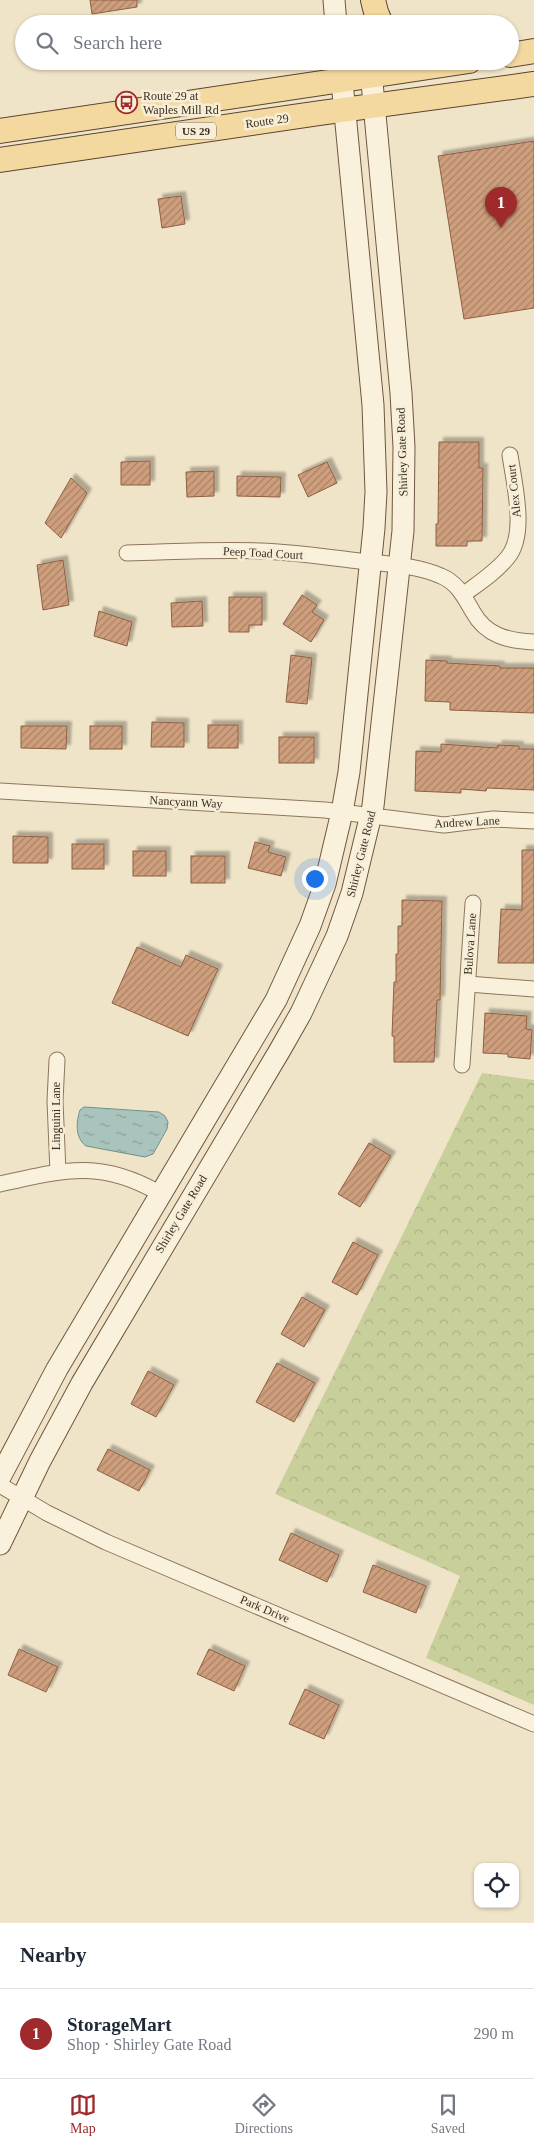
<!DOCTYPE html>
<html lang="en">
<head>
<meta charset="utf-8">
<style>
  :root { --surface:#fff; --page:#f6f6f7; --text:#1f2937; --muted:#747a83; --line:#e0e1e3; --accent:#9e2a2b }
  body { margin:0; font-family:"Times New Roman",serif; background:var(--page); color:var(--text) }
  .controls { position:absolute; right:15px; bottom:15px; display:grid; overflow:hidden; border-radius:10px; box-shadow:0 1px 4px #0004 }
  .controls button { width:45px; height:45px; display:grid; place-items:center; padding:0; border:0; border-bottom:1px solid var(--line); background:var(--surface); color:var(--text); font:25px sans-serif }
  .you { position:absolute; left:314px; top:878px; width:18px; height:18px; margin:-12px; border:4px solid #fff; border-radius:50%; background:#1a73e8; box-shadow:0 0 0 8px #1a73e833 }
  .badge { display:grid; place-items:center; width:32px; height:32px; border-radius:50%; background:var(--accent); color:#fff; font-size:16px; font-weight:700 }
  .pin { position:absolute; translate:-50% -41px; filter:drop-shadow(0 1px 2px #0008) }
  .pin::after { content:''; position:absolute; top:26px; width:18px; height:15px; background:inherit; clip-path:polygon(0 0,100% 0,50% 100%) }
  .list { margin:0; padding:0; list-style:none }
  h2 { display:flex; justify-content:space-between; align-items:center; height:65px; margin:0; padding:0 20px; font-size:21px }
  h2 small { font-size:16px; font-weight:400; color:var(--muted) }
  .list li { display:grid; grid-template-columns:32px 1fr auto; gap:15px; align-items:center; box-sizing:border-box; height:90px; padding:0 20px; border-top:1px solid var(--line) }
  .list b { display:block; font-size:19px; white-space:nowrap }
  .list p { margin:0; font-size:16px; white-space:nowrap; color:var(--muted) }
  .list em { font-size:16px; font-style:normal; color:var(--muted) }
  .icon { flex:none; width:28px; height:28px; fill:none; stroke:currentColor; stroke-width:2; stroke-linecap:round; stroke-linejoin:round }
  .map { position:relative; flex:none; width:534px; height:1923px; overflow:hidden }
  .search { position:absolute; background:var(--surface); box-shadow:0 1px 4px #0004; left:15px; right:15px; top:15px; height:55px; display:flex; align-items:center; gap:12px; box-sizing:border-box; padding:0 18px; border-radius:28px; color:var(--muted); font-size:19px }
  .sheet { height:155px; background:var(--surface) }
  nav { display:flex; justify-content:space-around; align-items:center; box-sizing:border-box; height:70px; border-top:1px solid var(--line); background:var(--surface); font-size:14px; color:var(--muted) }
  nav a { display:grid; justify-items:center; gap:2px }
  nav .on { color:var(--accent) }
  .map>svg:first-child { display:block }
</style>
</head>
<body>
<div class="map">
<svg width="534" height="1923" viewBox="0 0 534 1923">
  <defs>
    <pattern id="forest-crowns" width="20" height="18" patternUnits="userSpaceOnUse" patternTransform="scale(1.25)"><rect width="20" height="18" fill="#c9cf9b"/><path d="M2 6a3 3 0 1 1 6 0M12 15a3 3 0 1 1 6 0" fill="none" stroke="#aeb285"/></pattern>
    <pattern id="water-ripples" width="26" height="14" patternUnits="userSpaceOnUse" patternTransform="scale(1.25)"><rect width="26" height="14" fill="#a9c4bc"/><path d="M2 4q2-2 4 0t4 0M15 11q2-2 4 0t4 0" fill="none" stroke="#8ba098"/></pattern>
    <pattern id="building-hatch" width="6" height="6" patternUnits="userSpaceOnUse" patternTransform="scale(1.25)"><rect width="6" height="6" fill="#cf9f7d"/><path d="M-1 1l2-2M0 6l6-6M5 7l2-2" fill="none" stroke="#a98266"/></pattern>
    <filter id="shadow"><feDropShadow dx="4.5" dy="-4.5" stdDeviation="1" flood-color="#0004"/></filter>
  </defs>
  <rect width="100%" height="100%" fill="#f0e4c8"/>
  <!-- forest -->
  <path fill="url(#forest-crowns)" d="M482 1073 534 1080V1705L426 1658 460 1576 275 1494Z"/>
  <!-- water -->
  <path fill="url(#water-ripples)" stroke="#6f938a" d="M84 1107 159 1112 165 1116 168 1122 167 1129 153 1154 145 1157 86 1146C75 1138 76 1122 80 1110Z"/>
  <!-- building -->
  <g fill="url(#building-hatch)" stroke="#8d5f41" filter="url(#shadow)">
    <path d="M90 0H137V7L92 14Z"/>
    <path d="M534 141V308L464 319 438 156Z"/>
    <path d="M181 196 185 224 162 228 158 199Z"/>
    <path d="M439 442H479V468H483L482 541H467V546H436V524H438Z"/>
    <path d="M150 461V485H121V462Z"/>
    <path d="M327 462 337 483 308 497 298 475Z"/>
    <path d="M214 471V496L187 497 186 472Z"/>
    <path d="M237 476 281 477 280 497 237 496Z"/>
    <path d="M71 478 87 493 61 538 45 523Z"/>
    <path d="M63 560 69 605 43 610 37 565Z"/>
    <path d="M302 595 317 605 312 612 324 620 311 642 283 624Z"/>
    <path d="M229 597H262V625H249V632H229Z"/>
    <path d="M202 601 203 626 172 627 171 603Z"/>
    <path d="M99 611 132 622 127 646 94 636Z"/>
    <path d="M291 655 312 658 307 704 286 702Z"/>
    <path d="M426 660 447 661V663L500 666V668H534V713L450 710V702L425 701Z"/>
    <path d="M152 722 184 723V747H151Z"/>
    <rect x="208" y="725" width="30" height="23"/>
    <path d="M21 726H67L66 749 21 748Z"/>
    <rect x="90" y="726" width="32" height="23"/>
    <rect x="279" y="737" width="35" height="26"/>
    <path d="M441 744 497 748 498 745 519 746V749H534V790L487 788 486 791 461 789V793L415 791 416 751 441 752Z"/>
    <path d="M13 836 48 837V863H13Z"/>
    <path d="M255 842 270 846 268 852 286 857 281 876 248 868Z"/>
    <rect x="72" y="844" width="32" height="25"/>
    <path d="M522 850H534V963H498L501 909 522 910Z"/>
    <rect x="133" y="851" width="33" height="25"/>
    <rect x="191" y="856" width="34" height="27"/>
    <path d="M402 900 442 901 440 1000H437L434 1062H394V1036H392L394 982H396V954H398V926H402Z"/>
    <path d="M137 947 181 967 186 955 218 969 188 1036 112 1003Z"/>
    <path d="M485 1013 527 1016 526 1029 532 1030 530 1059 508 1057V1054L483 1053Z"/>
    <path d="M369 1143 391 1156 360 1207 338 1194Z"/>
    <path d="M353 1242 378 1255 357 1295 332 1282Z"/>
    <path d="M302 1297 325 1310 304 1347 281 1334Z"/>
    <path d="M277 1363 315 1383 294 1422 256 1402Z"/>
    <path d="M148 1371 174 1385 156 1417 131 1404Z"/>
    <path d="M108 1449 150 1470 139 1491 97 1470Z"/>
    <path d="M291 1533 339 1555 327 1582 279 1560Z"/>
    <path d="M373 1565 426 1586 416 1613 363 1592Z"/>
    <path d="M19 1649 58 1667 46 1692 8 1675Z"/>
    <path d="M209 1649 245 1666 234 1691 197 1674Z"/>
    <path d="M305 1689 339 1705 324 1739 289 1724Z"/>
  </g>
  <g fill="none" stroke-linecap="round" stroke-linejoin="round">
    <defs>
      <g id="minor">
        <path d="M127 553C171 552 216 549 260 551 293 552 326 557 359 561 386 564 416 565 441 576 458 583 464 597 473 612 486 636 509 641 534 642"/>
        <path d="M464 594C479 583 496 572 508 557 527 534 514 483 510 455"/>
        <path d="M0 791 325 810 444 825 493 819 534 821"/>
        <path d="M468 984 534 989"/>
        <path d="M57 1060 55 1101 58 1172"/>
        <path d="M462 1065 473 903"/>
        <path d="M0 1184C63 1170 100 1159 159 1193"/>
        <path d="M0 1485 47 1513 106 1542 534 1724"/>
      </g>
      <g id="secondary">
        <path d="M334 0 336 24"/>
        <path d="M0 1477 57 1369 276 1000 310 926 325 884 342 812 349 772 374 528 376 492 373 405 340 61"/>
        <path d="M0 1544 40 1461 82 1383 280 1050 301 1013 337 936 352 893 373 806 403 531 404 447 401 393 370 61"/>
      </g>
      <g id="primary">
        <path d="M373 0 376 12 381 24"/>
        <path d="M510 55 534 51"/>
        <path d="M0 131 469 61"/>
        <path d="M0 160 320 113 534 84"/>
      </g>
    </defs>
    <!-- minor casing -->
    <use href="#minor" stroke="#8d765c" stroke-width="17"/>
    <!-- secondary casing -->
    <use href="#secondary" stroke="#6f573f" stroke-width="23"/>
    <!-- primary casing -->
    <use href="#primary" stroke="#5b4430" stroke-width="26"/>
    <!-- minor -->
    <use href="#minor" stroke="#faf1dc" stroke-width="15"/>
    <!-- secondary -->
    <use href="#secondary" stroke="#faf1dc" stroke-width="21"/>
    <!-- primary -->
    <use href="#primary" stroke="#f3d9a0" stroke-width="24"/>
  </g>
  <!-- icons -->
  <defs>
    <symbol id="bus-ring" viewBox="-11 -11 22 22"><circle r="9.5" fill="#f7eed8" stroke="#9e2a2b" stroke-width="1.5"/><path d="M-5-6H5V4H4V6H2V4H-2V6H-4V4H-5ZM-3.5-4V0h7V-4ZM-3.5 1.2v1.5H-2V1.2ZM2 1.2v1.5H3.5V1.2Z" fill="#9e2a2b"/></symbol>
  </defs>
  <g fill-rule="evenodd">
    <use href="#bus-ring" x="114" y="90" width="25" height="25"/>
  </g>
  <g text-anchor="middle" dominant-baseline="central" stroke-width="5" stroke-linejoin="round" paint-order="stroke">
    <!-- shield labels -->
    <rect fill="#f7eed8" stroke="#756857" stroke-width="1" x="176" y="122.5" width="40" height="17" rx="4"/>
    <g font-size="11" font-weight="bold" fill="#3d2e20">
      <text x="196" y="131">US 29</text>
    </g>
    <!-- poi labels -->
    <g font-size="12" fill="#3d2e20" stroke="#f7eed8" text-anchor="start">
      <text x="143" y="96">Route 29 at<tspan x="143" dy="14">Waples Mill Rd</tspan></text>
    </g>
    <!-- street labels -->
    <g font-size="12" fill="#3d2e20" stroke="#f7eed8">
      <text transform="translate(267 121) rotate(-8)">Route 29</text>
      <text transform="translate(402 452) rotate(-92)">Shirley Gate Road</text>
      <text transform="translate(514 491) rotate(-96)">Alex Court</text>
      <text transform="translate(263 553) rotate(3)">Peep Toad Court</text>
      <text transform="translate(186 802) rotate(3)">Nancyann Way</text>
      <text transform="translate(467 822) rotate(-3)">Andrew Lane</text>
      <text transform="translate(361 854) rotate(-76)">Shirley Gate Road</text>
      <text transform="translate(470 944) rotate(-86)">Bulova Lane</text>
      <text transform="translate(56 1116) rotate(-90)">Linguini Lane</text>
      <text transform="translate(181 1214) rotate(-59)">Shirley Gate Road</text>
      <text transform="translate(265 1609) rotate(23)">Park Drive</text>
    </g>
  </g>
</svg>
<div class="controls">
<button><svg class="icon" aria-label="locate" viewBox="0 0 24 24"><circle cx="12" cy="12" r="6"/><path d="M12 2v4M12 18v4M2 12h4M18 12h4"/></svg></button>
</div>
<div class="you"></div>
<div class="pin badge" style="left:501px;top:228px">1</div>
<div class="search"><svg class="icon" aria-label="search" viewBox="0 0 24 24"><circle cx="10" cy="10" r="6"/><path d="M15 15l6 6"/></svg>Search here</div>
</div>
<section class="sheet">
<h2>Nearby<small></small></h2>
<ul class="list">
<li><span class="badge">1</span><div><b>StorageMart</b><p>Shop · Shirley Gate Road</p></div><em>290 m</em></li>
</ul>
</section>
<nav>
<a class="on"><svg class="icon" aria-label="map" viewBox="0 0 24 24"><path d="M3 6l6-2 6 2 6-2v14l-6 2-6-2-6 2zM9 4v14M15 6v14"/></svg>Map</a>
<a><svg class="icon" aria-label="directions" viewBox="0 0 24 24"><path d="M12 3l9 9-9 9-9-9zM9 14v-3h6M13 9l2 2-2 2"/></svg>Directions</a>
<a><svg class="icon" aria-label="saved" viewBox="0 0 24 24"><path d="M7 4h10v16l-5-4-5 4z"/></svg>Saved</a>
</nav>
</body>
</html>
